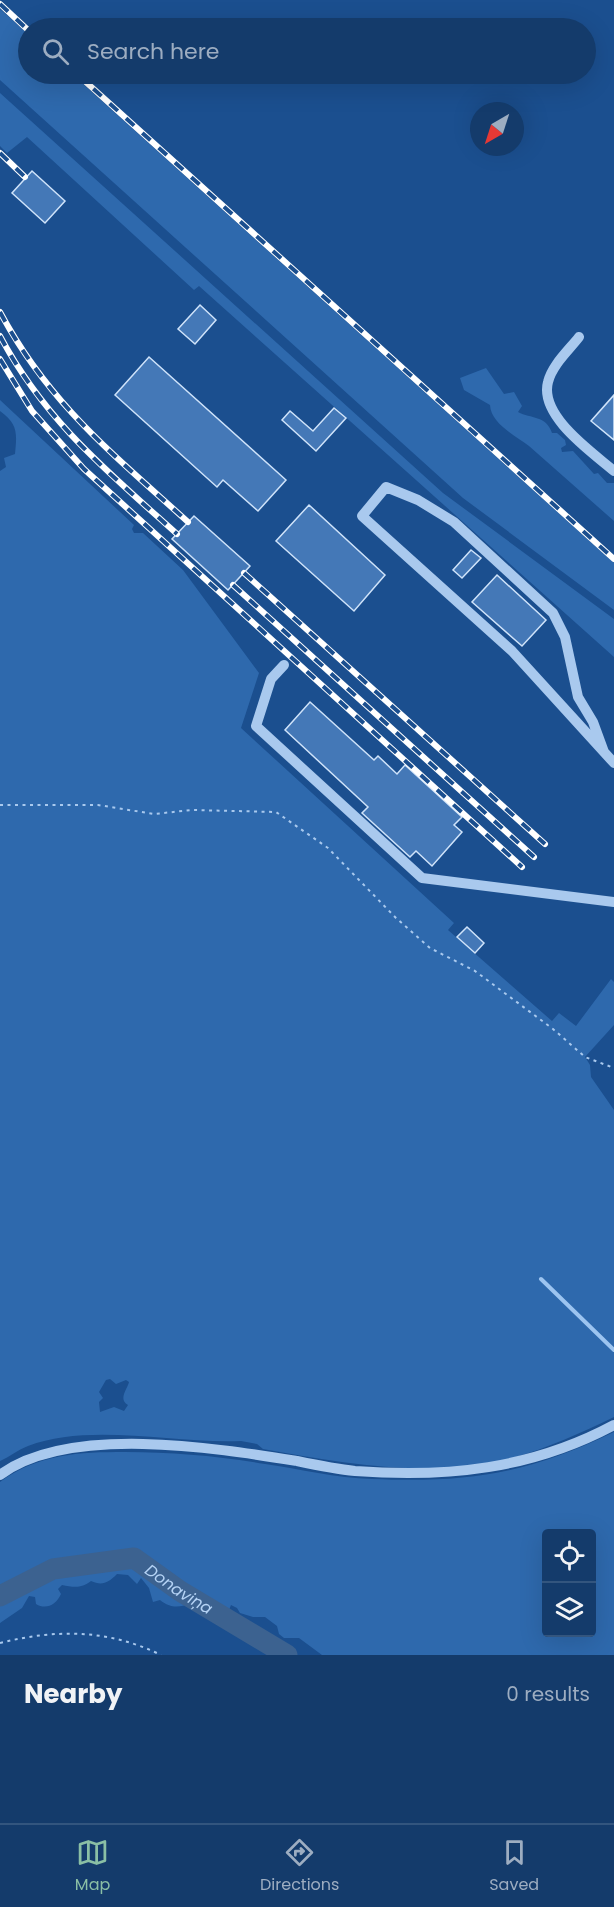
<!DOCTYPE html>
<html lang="en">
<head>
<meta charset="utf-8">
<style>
  :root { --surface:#143b6b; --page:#1d4271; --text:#f1f3f6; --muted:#9dadc1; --line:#33557e; --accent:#8abfa5 }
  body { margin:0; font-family:Poppins,sans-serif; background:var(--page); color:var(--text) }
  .controls { position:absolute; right:18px; bottom:18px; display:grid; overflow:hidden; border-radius:6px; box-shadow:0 6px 24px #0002 }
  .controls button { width:54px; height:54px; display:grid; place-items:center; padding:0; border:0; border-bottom:2px solid var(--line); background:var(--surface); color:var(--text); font:30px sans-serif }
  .compass { position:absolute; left:470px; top:102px; width:54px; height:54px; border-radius:50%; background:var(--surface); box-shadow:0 6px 24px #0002; rotate:219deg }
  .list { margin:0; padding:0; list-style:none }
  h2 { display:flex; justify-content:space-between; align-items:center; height:78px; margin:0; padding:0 24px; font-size:26px }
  h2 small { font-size:20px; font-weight:400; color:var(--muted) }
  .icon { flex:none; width:33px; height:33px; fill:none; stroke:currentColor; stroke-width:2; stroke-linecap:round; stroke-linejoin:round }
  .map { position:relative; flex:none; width:614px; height:1655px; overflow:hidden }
  .search { position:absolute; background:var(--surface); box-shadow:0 6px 24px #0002; left:18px; right:18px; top:18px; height:66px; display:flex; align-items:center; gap:15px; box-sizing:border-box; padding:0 21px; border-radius:33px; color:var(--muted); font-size:22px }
  .sheet { height:168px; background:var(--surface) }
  nav { display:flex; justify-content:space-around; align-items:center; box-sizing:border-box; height:84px; border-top:2px solid var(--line); background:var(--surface); font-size:16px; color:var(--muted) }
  nav a { display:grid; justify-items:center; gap:3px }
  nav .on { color:var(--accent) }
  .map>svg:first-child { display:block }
</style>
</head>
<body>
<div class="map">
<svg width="614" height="1655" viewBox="0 0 614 1655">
  <rect width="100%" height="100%" fill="#1b4f8f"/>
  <!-- green -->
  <g fill="#2e69ad" fill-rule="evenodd">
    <path d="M0 9 28 34V74H72L614 563V610L463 498 0 80Z"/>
    <path d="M0 93 443 493 614 619V657L199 286 194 290 27 137 7 153 0 146Z"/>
    <path d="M486 368 504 394 514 392 522 406 518 412C531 419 546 415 552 433H557L565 440 566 445 561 448 562 452 573 451 594 474 598 473 607 483H614V521L529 446C515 435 491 424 490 405L464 390 460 378Z"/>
    <path d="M0 400 134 525 132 529 134 533H143L183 570 259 673 241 728 454 923 448 930 552 1021 559 1013 576 1026 611 979 614 982V1025L585 1057 590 1065 591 1077 614 1110V1417C581 1433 548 1448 512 1458 432 1480 343 1463 263 1449L257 1444 241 1441C176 1444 89 1422 28 1446 17 1450 10 1457 0 1461V471L6 467 4 458 15 454C17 433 18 424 0 411ZM110 1379 116 1384 126 1380 129 1382C127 1390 118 1399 128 1405L124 1411 114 1407 100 1412 99 1402 103 1398 99 1392 106 1380Z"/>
    <path d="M614 1432V1655H322L299 1638H284L279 1634 277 1626 265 1617H253L240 1613 237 1608 231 1605 229 1610 222 1612C199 1585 184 1620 160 1600L153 1602 149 1588 141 1578 137 1584 128 1575 117 1574C108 1583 102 1586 91 1581 81 1589 73 1587 62 1585L58 1589 61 1594C56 1605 46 1610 36 1604L35 1597 29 1596 22 1608 0 1623V1482C38 1454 79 1452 125 1452 172 1452 218 1456 265 1464 300 1469 336 1478 372 1479 468 1483 527 1474 614 1432ZM546 1534H592V1632H546Z"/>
  </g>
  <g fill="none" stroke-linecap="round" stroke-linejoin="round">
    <!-- stream -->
    <path stroke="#9cc4f0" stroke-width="4" d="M541 1279 614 1350"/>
    <!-- river -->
    <path stroke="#3c6290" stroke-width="21" id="s1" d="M0 1596 53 1569 134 1558 180 1591 287 1655"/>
  </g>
  <!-- building -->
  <g fill="#4478b7" stroke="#cfe3fa" stroke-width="1.5">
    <path d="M32 171 65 201 45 223 12 193Z"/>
    <path d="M200 305 216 320 195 344 178 329Z"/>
    <path d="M149 357 286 480 258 511 223 480 217 487 115 395Z"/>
    <path d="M614 395V440L591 421Z"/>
    <path d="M334 408 346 418 316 451 282 420 290 411 313 431Z"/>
    <path d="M309 505 385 575 354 611 276 541Z"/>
    <path d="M194 516 250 566 228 590 172 539Z"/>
    <path d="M471 550 481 558 462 578 453 570Z"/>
    <path d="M497 575 546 620 522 646 472 602Z"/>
    <path d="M310 702 374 760 378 756 397 774 405 765 462 817 454 825 462 832 432 866 416 851 410 857 362 813 368 807 285 730Z"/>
    <path d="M467 927 484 943 475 953 457 937Z"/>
  </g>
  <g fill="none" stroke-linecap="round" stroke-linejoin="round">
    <!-- path -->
    <g stroke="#a9c9ee" stroke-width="2" stroke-dasharray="3 4.5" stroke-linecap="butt">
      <path d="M0 805H98L154 814 192 810 276 812 328 848 396 918 430 948 475 971 553 1029 585 1057 614 1068"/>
      <path d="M0 1643C56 1629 108 1629 161 1655"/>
    </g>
    <!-- minor -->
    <g stroke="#a9c9ee" stroke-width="10">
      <path d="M579 337C569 350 552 365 548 382 539 416 592 452 614 471"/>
      <path d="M284 665 271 679 256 726 422 878 614 902"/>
      <path d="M604 752 593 722 578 697 565 637 553 613 454 522 418 500 386 487 362 516 512 651 614 763"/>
      <path d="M0 1475C69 1424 216 1448 297 1461 316 1465 335 1469 355 1471 447 1478 532 1469 614 1425"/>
    </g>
    <defs>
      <g id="rail">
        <path d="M0 4 28 30"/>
        <path d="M77 74 614 559"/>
        <path d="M0 153 25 177"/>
        <path d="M0 312C49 404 113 454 188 522"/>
        <path d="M0 336C45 421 107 471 177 534"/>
        <path d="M0 359 32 411 84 469 522 867"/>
        <path d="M244 573 545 844"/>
        <path d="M233 585 534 857"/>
      </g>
    </defs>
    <!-- rail casing -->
    <use href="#rail" stroke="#fff" stroke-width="6"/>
    <!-- rail -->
    <use href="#rail" stroke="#1b4f8f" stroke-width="4" stroke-dasharray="11" stroke-linecap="butt"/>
  </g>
  <g text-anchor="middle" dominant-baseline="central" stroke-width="5" stroke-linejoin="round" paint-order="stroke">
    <!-- water labels -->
    <g font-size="16" font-style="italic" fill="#b5d3f5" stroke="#1b4f8f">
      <text stroke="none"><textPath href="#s1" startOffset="196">Donaviņa</textPath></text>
    </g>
  </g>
</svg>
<div class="controls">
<button><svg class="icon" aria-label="locate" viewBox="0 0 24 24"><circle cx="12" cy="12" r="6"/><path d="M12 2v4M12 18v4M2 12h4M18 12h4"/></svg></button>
<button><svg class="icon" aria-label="layers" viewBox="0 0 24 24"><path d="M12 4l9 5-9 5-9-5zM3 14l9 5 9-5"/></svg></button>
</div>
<svg class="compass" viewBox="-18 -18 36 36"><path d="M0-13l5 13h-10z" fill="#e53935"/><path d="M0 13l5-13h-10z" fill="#9dadc1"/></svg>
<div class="search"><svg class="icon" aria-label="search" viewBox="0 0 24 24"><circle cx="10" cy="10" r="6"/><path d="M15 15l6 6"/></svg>Search here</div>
</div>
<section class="sheet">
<h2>Nearby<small>0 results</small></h2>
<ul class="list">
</ul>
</section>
<nav>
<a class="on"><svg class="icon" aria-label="map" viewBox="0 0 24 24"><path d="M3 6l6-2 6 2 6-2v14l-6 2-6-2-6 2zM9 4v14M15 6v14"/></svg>Map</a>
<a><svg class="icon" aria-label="directions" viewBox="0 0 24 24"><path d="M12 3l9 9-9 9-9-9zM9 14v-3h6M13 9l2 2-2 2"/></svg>Directions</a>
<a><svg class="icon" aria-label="saved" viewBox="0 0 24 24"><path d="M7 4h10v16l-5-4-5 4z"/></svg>Saved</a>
</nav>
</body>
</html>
